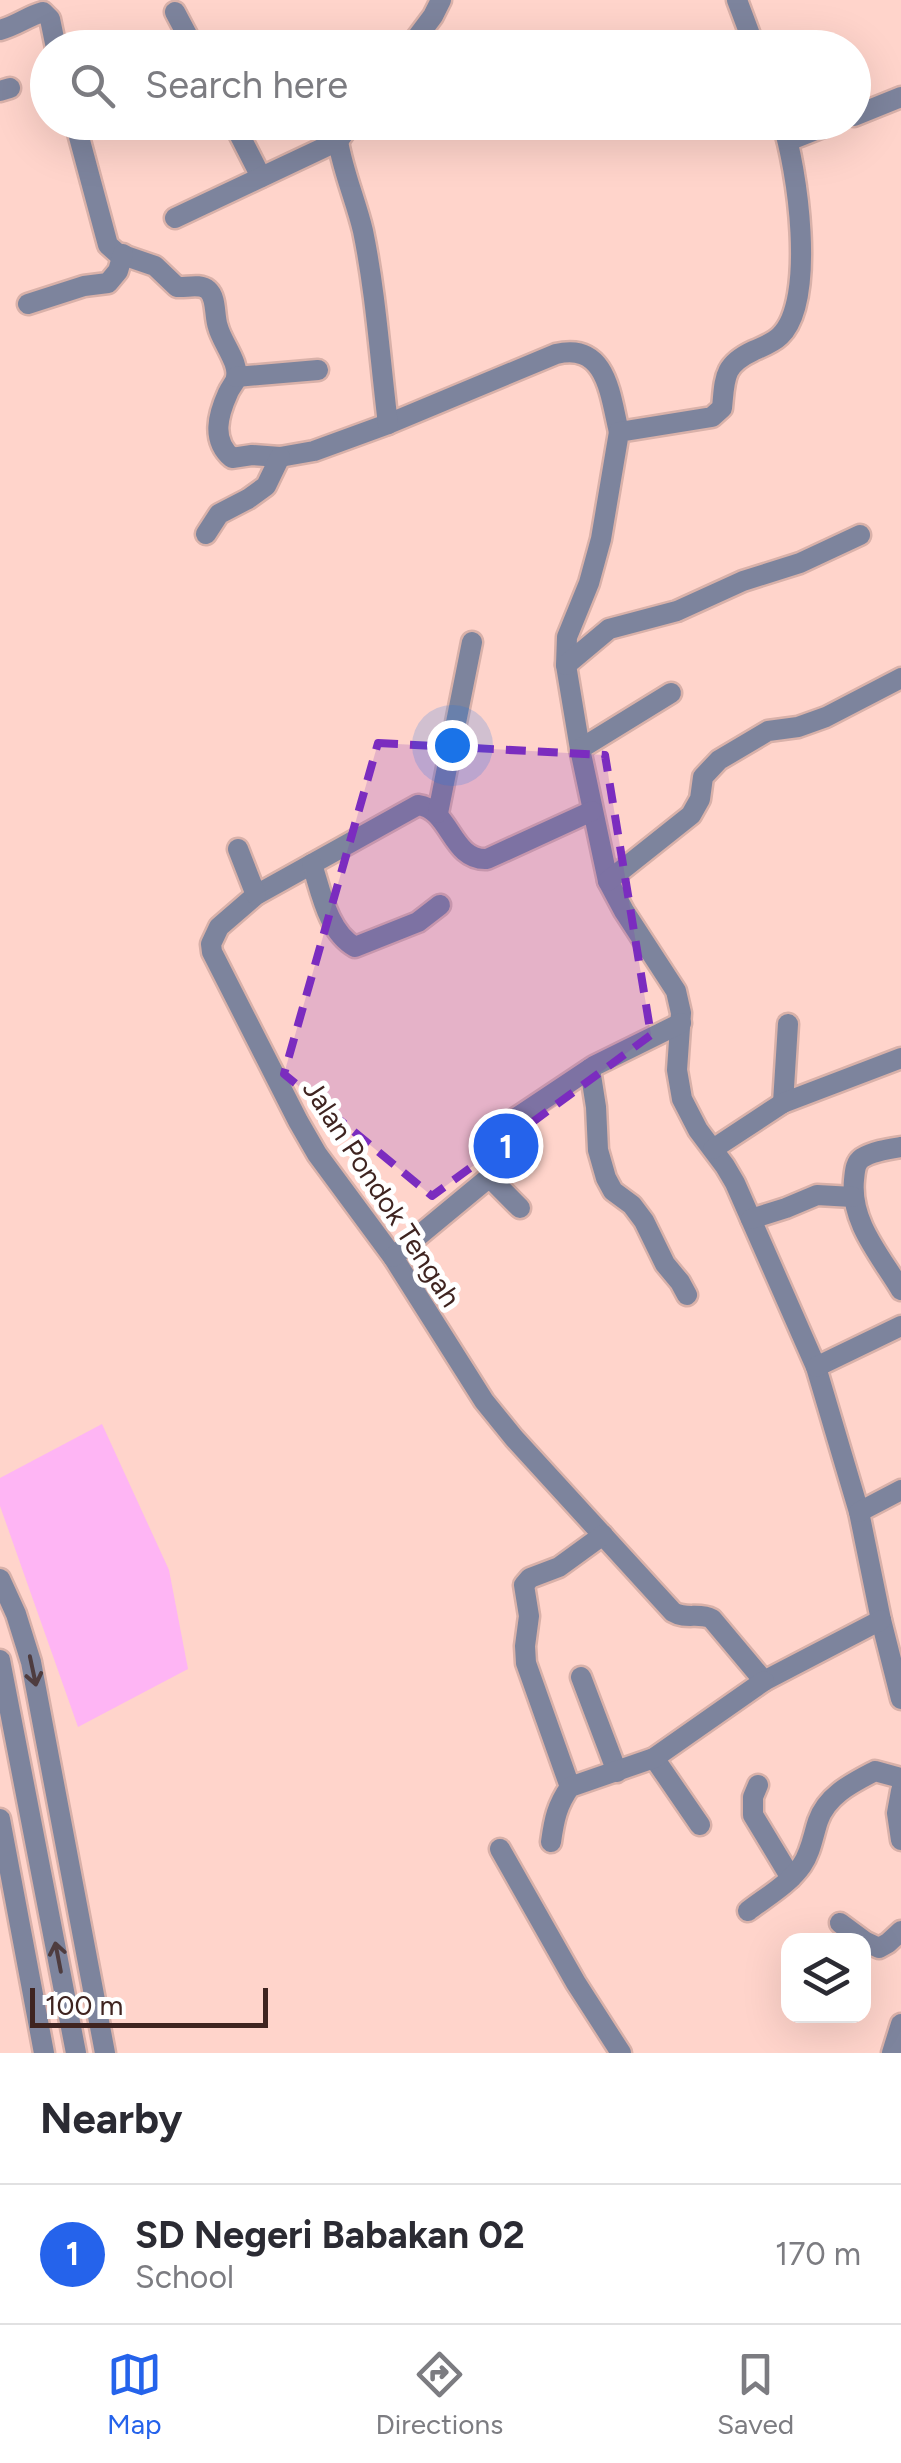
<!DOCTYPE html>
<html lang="en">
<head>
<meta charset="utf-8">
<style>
  :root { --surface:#fff; --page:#f7f7f7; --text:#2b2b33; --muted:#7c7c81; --line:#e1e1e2; --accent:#2563eb }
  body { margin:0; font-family:Figtree,sans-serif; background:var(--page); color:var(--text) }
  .controls { position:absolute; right:30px; bottom:30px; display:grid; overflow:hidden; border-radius:20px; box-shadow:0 10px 40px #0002 }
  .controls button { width:90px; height:90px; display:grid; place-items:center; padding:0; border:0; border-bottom:2px solid var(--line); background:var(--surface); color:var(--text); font:50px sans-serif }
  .scale { position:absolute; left:30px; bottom:25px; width:238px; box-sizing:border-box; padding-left:10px; border:5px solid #3f2420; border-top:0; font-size:28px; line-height:35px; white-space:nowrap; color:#3f2420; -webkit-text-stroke:8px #fff; paint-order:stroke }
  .you { position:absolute; left:452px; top:745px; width:35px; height:35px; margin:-25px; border:8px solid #fff; border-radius:50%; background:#1a73e8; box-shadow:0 0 0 15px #1a73e833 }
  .badge { display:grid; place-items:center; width:65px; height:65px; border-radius:50%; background:var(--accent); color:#fff; font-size:32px; font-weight:700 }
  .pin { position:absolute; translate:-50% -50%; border:5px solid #fff; box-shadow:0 2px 10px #0006 }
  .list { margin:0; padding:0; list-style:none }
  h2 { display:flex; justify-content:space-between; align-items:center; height:130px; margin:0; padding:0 40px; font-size:42px }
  h2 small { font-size:32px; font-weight:400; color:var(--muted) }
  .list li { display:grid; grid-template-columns:65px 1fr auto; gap:30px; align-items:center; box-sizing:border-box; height:140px; padding:0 40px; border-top:2px solid var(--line) }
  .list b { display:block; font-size:38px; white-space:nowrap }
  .list p { margin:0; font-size:32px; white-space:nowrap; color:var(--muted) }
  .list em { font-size:32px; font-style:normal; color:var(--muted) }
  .icon { flex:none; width:55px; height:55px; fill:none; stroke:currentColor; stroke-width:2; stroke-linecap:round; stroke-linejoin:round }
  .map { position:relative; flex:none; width:901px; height:2053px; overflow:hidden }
  .search { position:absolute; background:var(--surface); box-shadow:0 10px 40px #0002; left:30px; right:30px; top:30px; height:110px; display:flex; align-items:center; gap:25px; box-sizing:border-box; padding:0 35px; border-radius:55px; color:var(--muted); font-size:38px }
  .sheet { height:270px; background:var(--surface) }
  nav { display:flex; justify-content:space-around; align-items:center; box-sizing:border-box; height:140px; border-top:2px solid var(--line); background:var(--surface); font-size:28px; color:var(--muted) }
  nav a { display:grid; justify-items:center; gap:5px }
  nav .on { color:var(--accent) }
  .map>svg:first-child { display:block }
</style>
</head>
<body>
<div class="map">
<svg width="901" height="2053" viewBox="0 0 901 2053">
  <rect width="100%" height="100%" fill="#ffd4cb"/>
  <!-- green -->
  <path fill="#feb5f4" d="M102 1424 169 1570 188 1669 78 1727 0 1506V1478Z"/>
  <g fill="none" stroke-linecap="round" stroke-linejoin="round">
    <defs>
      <g id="minor">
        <path d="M737 0 755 48"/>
        <path d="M175 12 194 48"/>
        <path d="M0 30C16 26 28 16 43 12L50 19 56 48"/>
        <path d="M409 48 433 16 441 0"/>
        <path d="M0 91 10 88"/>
        <path d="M854 116 901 97"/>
        <path d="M75 122 108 245 117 253 155 266 177 287C186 288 200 283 208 290 217 298 214 316 218 327 222 343 240 363 236 379 234 384 230 388 228 393 218 415 211 440 232 458L252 455 280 457 314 451 388 424 556 354C607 342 610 395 619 432"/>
        <path d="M233 122 261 177"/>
        <path d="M782 122C797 166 817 301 780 336 773 343 762 347 753 351 723 365 725 378 722 408L712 417 619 432 601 539 589 583 567 637 566 665 580 749 608 881 624 911 676 991 681 1013 677 1070 682 1099 698 1130 725 1166 735 1183 816 1367 859 1512 881 1620 901 1699"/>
        <path d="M338 141C343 172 356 201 363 231 376 294 380 360 388 424"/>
        <path d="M788 141 836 122"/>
        <path d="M175 218 338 141 352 122"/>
        <path d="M28 304 84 286 108 283 118 271 123 254"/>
        <path d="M236 377 318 370"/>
        <path d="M206 534 219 514 248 499 266 486 280 457"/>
        <path d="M566 665 609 629 677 611 743 581 800 563 860 535"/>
        <path d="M580 749 671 693"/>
        <path d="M592 811 487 859C451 861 451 809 418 805L256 895 219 927 211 944 212 952 298 1121 317 1154 393 1257 484 1401 514 1438 673 1612C686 1620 699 1612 712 1619L764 1681 881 1620"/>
        <path d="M438 813 472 642"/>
        <path d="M238 849 256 895"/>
        <path d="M312 864C321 892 328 932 355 947L418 922 440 905"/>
        <path d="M608 881 691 815 700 799 703 777 719 760 768 731 798 727 826 717 901 678"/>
        <path d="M590 1069 596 1107 598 1150 606 1178 613 1191 632 1205 644 1221 665 1264 680 1282 687 1295"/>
        <path d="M783 1103 788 1024"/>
        <path d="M516 1118 594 1066 681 1023"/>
        <path d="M901 1147C888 1149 873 1151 862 1158 855 1163 855 1171 854 1180 850 1222 880 1255 901 1290"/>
        <path d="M713 1149 783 1103 901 1058"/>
        <path d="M751 1219 786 1208 817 1195 853 1197"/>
        <path d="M393 1257 486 1180 494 1182 520 1208"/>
        <path d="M816 1367 901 1326"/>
        <path d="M859 1512 901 1490"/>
        <path d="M0 1579 16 1614 31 1662 105 2053"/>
        <path d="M0 1660 76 2053"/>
        <path d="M581 1677 617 1772"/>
        <path d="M654 1758 700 1825"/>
        <path d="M758 1785 753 1797V1815L791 1878"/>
        <path d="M570 1787 526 1663 525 1646 529 1616 524 1585 530 1578 559 1567 603 1535"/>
        <path d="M901 1791 897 1813 901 1840"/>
        <path d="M0 1819 44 2053"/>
        <path d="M551 1842C554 1820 557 1805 570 1787L654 1758 764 1681"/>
        <path d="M500 1849 576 1983 621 2053"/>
        <path d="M748 1911C766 1897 789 1884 802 1865 811 1852 813 1836 818 1821 827 1795 852 1783 875 1771L901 1778"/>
        <path d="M840 1923 863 1940"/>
        <path d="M864 1941 879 1948 888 1943 901 1931"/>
        <path d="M892 2053 901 2024"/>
      </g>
    </defs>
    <!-- minor casing -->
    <use href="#minor" stroke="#d9b1a9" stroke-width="25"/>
    <!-- minor -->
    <use href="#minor" stroke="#7d849d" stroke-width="20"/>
  </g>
  <!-- one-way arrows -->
  <defs><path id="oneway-shaft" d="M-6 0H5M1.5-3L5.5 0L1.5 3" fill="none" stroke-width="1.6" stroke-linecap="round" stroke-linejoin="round" transform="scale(2.5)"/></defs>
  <g stroke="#4e3c3f">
    <use href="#oneway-shaft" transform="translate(33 1671) rotate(78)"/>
    <use href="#oneway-shaft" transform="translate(58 1957) rotate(-101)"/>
  </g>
  <!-- marked area -->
  <path fill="#7b2cbf" fill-opacity="0.2" stroke="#7b2cbf" stroke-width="8" stroke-dasharray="20 12" stroke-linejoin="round" d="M378 743 605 755 651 1035 432 1196 284 1074Z"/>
  <g text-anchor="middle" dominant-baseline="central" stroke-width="10" stroke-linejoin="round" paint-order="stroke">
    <!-- street labels -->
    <g font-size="28" fill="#3f2420" stroke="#fff">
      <text transform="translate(382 1193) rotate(57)">Jalan Pondok Tengah</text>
    </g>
  </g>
</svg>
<div class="controls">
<button><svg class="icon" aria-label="layers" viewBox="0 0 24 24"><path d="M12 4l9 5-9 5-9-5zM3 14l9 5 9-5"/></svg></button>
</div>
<div class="scale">100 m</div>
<div class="you"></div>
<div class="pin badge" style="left:506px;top:1146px">1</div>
<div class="search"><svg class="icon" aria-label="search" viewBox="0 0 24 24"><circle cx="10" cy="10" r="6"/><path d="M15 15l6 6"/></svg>Search here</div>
</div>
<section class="sheet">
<h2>Nearby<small></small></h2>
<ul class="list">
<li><span class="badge">1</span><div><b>SD Negeri Babakan 02</b><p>School</p></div><em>170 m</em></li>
</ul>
</section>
<nav>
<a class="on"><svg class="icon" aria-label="map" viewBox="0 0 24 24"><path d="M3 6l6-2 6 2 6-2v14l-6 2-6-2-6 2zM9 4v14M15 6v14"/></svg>Map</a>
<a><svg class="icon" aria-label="directions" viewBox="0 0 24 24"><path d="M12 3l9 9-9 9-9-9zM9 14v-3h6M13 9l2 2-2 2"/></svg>Directions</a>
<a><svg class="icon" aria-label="saved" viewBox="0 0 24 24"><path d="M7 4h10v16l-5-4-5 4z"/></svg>Saved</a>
</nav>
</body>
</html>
